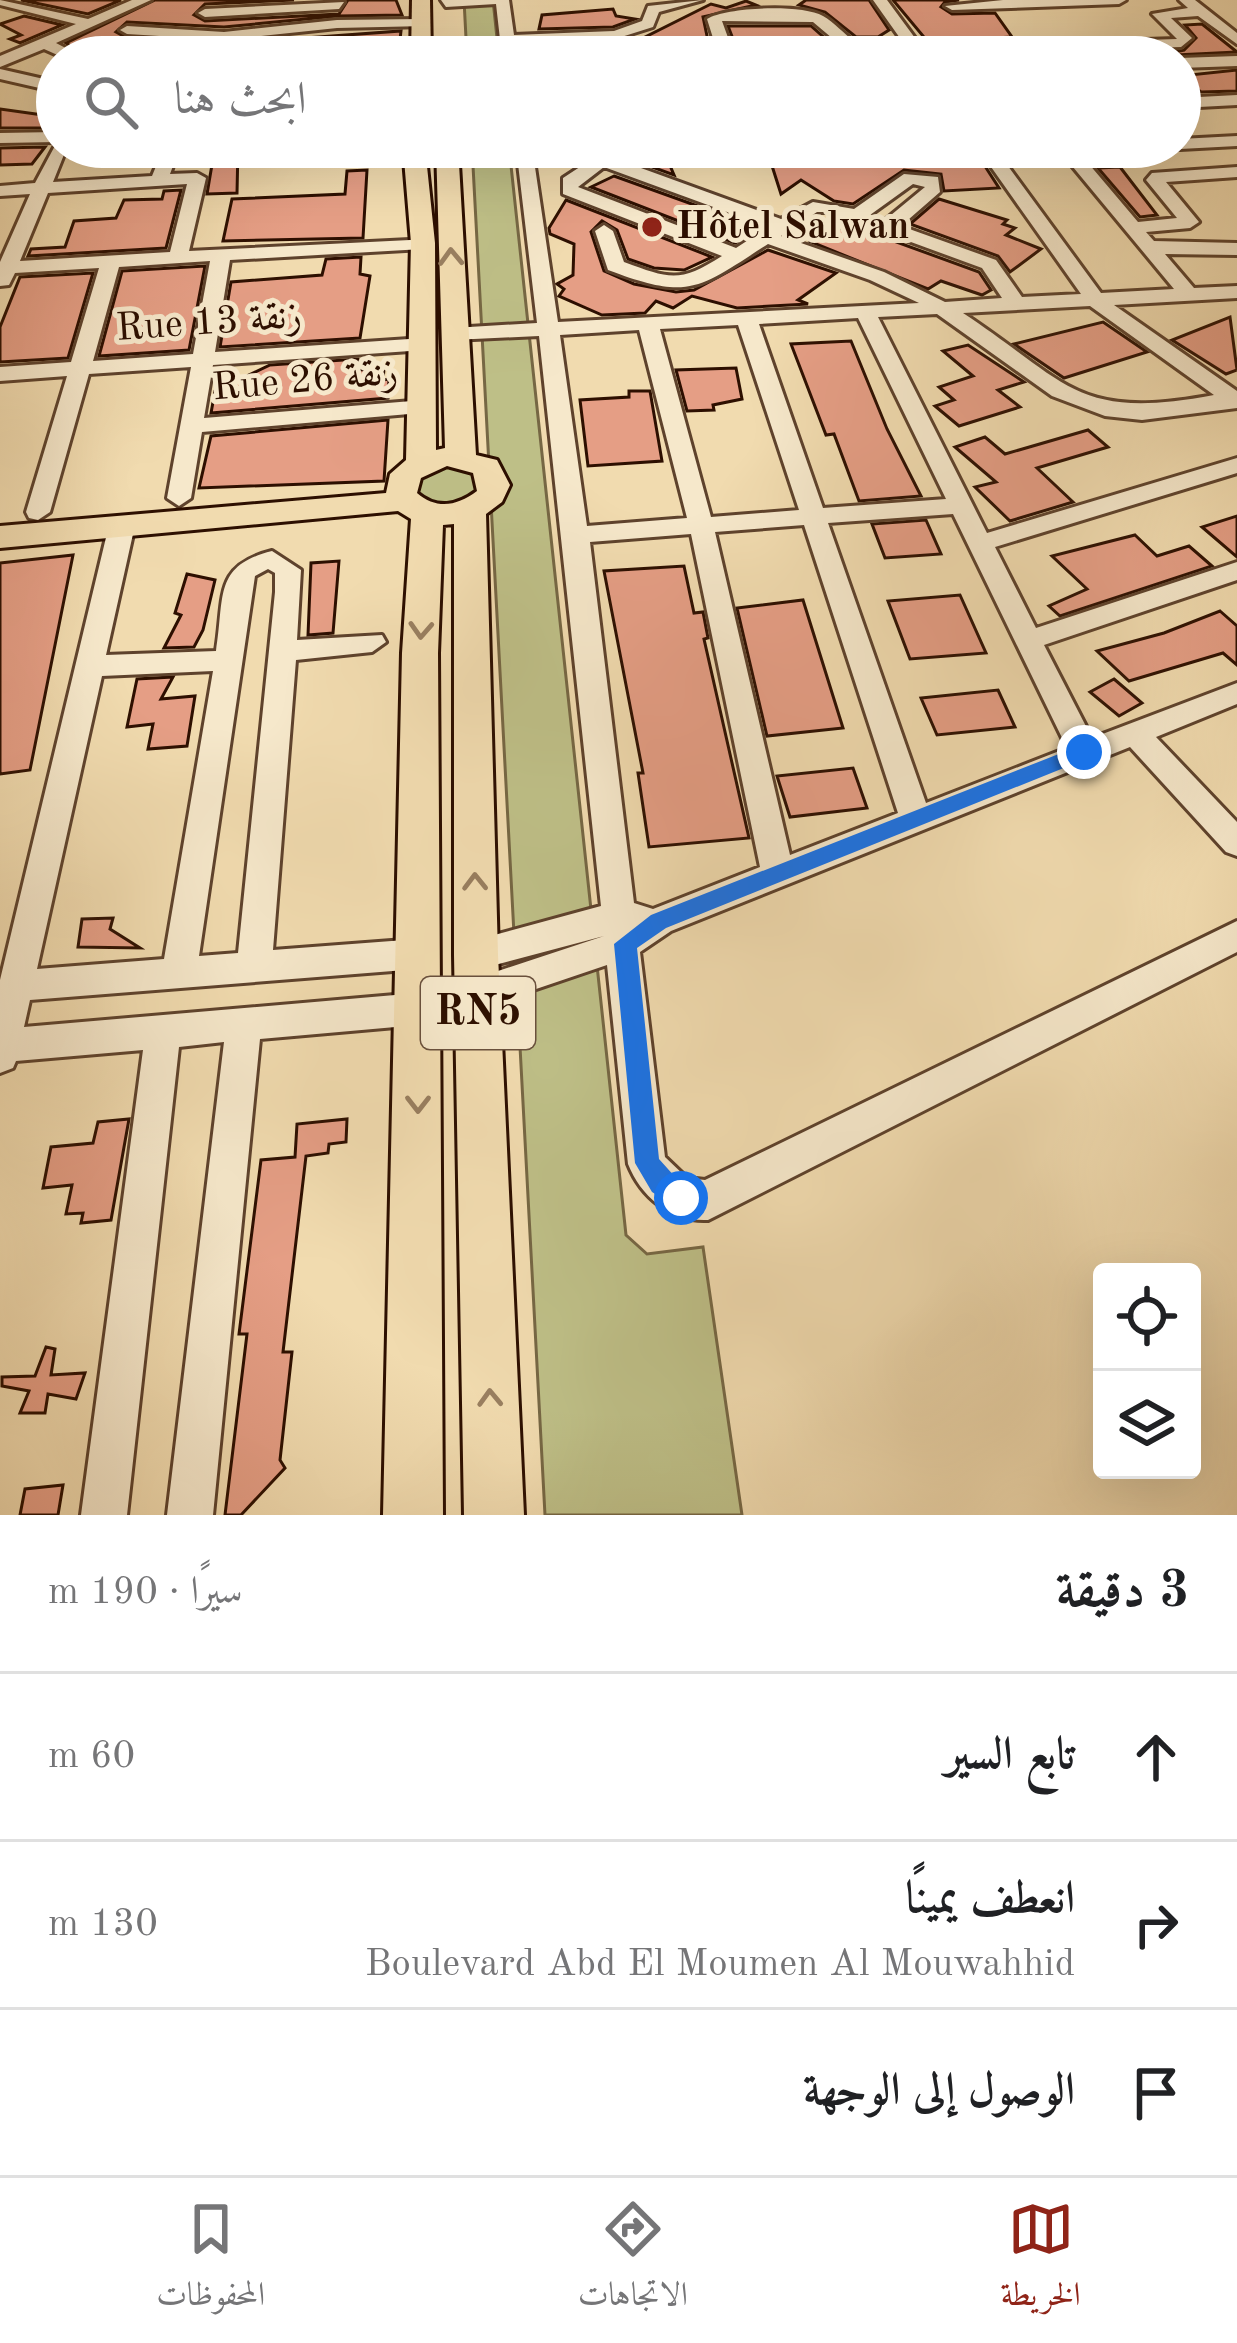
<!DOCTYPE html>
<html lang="ar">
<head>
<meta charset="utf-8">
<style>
  :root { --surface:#fff; --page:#f6f6f6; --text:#202124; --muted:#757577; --line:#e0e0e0; --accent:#8f2418 }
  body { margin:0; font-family:"Old Standard TT",Amiri,serif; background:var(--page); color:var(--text); direction:rtl }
  .controls { position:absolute; right:36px; bottom:36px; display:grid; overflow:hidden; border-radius:12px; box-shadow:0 12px 48px #0002 }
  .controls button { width:108px; height:108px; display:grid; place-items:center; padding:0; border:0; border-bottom:3px solid var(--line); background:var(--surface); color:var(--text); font:60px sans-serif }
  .stop { position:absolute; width:36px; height:36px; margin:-27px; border:9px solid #1a73e8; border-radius:50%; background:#fff }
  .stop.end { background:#1a73e8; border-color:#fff; box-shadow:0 3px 12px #0008 }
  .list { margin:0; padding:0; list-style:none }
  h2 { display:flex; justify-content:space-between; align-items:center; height:156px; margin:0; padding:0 48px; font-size:51px }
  h2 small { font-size:39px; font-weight:400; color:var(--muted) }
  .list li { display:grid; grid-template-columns:78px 1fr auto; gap:36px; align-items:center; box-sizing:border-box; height:168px; padding:0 48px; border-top:3px solid var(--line) }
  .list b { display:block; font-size:45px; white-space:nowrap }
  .list p { margin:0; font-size:39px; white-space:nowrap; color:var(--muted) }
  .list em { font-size:39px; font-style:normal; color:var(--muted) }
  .icon { flex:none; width:66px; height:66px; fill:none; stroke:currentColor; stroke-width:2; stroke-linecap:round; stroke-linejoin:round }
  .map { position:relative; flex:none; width:1237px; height:1515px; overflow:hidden; direction:ltr }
  .search { position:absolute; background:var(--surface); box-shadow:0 12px 48px #0002; left:36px; right:36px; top:36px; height:132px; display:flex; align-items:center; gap:30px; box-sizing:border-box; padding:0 42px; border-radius:66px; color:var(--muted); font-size:45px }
  .sheet { height:660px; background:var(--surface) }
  nav { display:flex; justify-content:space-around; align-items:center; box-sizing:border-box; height:168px; border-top:3px solid var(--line); background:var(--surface); font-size:33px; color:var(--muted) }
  nav a { display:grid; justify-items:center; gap:6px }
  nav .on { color:var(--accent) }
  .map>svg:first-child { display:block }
</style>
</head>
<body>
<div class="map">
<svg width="1237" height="1515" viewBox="0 0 1237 1515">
  <rect width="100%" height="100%" fill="#f1dbaf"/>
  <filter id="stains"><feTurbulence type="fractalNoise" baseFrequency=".00167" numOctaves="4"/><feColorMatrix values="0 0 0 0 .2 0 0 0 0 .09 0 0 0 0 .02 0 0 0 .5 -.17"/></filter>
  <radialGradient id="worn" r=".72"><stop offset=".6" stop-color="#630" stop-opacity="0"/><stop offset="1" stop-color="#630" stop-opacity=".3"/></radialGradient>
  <!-- green -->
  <g fill="#bebf87" stroke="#766744" stroke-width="3">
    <path d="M464 0H493L499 57H467Z"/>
    <path d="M472 147H509L626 1235 647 1254 703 1247 742 1515H545Z"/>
    <path d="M440 467H456L479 478 480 488C465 512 440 506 417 499L416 480Z"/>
  </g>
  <!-- building -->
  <g fill="#e59e85" stroke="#2d0f00" stroke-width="3">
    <path d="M21 0H121L88 14Z"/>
    <path d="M155 0H294L205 4 194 15 205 21 339 14 348 0H396L402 15 337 16 224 27 127 22 116 32 127 38 224 44 401 31 398 57 348 56 347 44 277 47 265 57H87L66 43Z"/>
    <path d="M806 0H869L889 30 878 37H856L825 12 799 5Z"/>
    <path d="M893 0H959L945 2 941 7 952 14 995 13 1012 37 928 42Z"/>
    <path d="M746 1 756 5 703 17 711 55 605 57 615 52 540 57 538 47 641 39 711 4 726 8Z"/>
    <path d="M613 9 616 16 635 19 613 27 539 29 542 15Z"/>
    <path d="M24 16 62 25 20 43 10 39 21 35 0 24Z"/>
    <path d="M1202 24 1237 52 1155 56 1184 50 1196 38 1185 25Z"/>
    <path d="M728 26H811L828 41 811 50 816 57H766L738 52Z"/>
    <path d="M1237 70V91L1201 92 1180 76Z"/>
    <path d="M0 109 57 117 52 128H0Z"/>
    <path d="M0 147V148L45 147 32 164 0 165Z"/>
    <path d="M215 147H238L237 193 207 194Z"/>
    <path d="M622 147H662L674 175 624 157Z"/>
    <path d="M766 147H923L981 160 999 188 944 191 941 174 904 170 853 204 834 201 801 180 781 194Z"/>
    <path d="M1120 167 1157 215 1140 217 1098 168Z"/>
    <path d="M367 170 363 238 223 241 232 199 345 194 347 171Z"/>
    <path d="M614 176 742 222 736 226 742 229 730 235 741 240 735 243 591 187Z"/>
    <path d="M181 190 166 248 28 256 31 249 65 247 74 221 116 218 124 200 162 199 164 191Z"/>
    <path d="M939 199 1007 220 1003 224 1015 228 1006 235 1041 249 1010 272 998 256 910 224Z"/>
    <path d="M566 200 712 257 684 270 654 268 628 259 617 230 602 221 591 232 604 271 634 284 676 292 694 290 768 250 836 273 798 300 808 304 737 308 692 296 673 308 656 301 645 313 602 315 559 296 564 289 557 284 573 275 574 244 550 234 549 228Z"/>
    <path d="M836 220 979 272 991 290 982 295 941 281 928 289 811 242 844 227 832 223Z"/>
    <path d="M361 257 360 274 370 276 360 338 220 347 231 282 322 275 326 259Z"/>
    <path d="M205 266 189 350 99 356 122 271Z"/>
    <path d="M93 273 68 358 0 362V327L20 277Z"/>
    <path d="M1230 317 1237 370 1226 374 1172 340Z"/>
    <path d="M1103 322 1147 352 1064 378 1014 344Z"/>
    <path d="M851 341 887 429 921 496 859 501 834 434 826 435 791 344Z"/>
    <path d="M968 345 1024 382 998 390 1020 407 959 426 935 406 954 400 939 387 973 376 943 351Z"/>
    <path d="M358 359 359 370 384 369 383 380 389 379 388 398 211 413 215 391 270 365Z"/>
    <path d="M736 368 742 399 713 405 714 410 687 411 676 370Z"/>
    <path d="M629 391H650L662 461 588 466 580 400 629 397Z"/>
    <path d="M388 420 384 481 199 488 211 436Z"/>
    <path d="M1088 430 1108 447 1037 468 1073 502 1010 521 975 487 996 482 955 447 985 437 1005 454Z"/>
    <path d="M1237 516V557L1202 527Z"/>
    <path d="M926 520 941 554 885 558 872 524Z"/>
    <path d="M1135 535 1157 556 1189 546 1212 566 1060 616 1049 606 1087 589 1052 556Z"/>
    <path d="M73 555 30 770 0 774V563Z"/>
    <path d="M339 561 333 633 308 635 311 563Z"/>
    <path d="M684 566 694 613 703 612 708 638 704 639 749 838 649 847 638 773H643L604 571Z"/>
    <path d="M187 574 215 580 203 630 194 647 164 648 181 615 175 613Z"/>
    <path d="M960 595 986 653 910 659 888 601Z"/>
    <path d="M803 600 843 728 767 736 737 608Z"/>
    <path d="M1220 611 1237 626V665L1223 653 1129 681 1097 651 1164 633Z"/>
    <path d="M173 677 161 699 195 696 187 746 148 749 153 724 127 727 137 679Z"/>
    <path d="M1114 679 1142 703 1119 716 1090 692Z"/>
    <path d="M998 690 1015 727 937 735 921 698Z"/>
    <path d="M853 768 867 808 790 817 777 776Z"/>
    <path d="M113 918 110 929 140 948 78 947 82 919Z"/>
    <path d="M129 1119 111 1220 81 1223 83 1213 66 1214 72 1185 43 1188 51 1147 93 1143 98 1122Z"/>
    <path d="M347 1119 346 1142 329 1144 328 1153 306 1156 283 1352H292L280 1460 285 1468 241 1515H225L247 1334H239L261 1160 295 1157 297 1124Z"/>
    <path d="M46 1347 55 1349 51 1375 85 1373 76 1399 48 1394 45 1413H20L29 1391 2 1386V1377L35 1376Z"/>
    <path d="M63 1485 58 1515H20L25 1489Z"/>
  </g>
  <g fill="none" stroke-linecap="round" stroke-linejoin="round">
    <defs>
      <g id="minor">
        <path d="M0 0 88 19 132 0H151L56 43 83 57H62L44 49 0 67V56L76 24 0 5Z"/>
        <path d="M441 0H509L514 35 614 31 642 21 648 6 703 0 659 12 653 27 615 39 516 44 518 57H502L496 4 446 7Z"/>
        <path d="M873 0H887L929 57H913L908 50 845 49 813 22 722 21 735 57H719L707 19C727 7 801 4 823 16 834 22 844 34 854 41H902Z"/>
        <path d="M1003 0H1126L1119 4 952 10 945 6Z"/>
        <path d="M1179 0H1195L1237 33V44L1198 16 1171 18 1192 38 1181 47 988 53 981 49 988 45 1177 39 1152 14 1188 8Z"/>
        <path d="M344 2 339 9 205 17 198 13 205 9Z"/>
        <path d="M421 19 426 26 337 28 224 40 127 34 120 30 127 26 224 32 337 20Z"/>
        <path d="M339 50 344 57H269L277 52Z"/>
        <path d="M1237 56V66L1180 68V58Z"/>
        <path d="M0 69 57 82V92L0 79Z"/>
        <path d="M1237 95V105L1180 108V98Z"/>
        <path d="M57 132V142L0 143V133Z"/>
        <path d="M1237 136V146L1180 149 1174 147H1180V139Z"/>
        <path d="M57 142V147H67L53 182 152 176 164 147H180L170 174 197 173 206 178 189 251 430 239 433 243 423 249 230 260 215 352 424 338 435 344 424 350 213 365 204 418 424 400 435 407 432 412 202 432 191 498 179 506 167 498 191 367 89 374 50 512 38 520 29 518 26 512 67 376 0 381V367L71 362 99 268 15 273 9 285 0 286V262L30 194 0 196V186L35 183ZM187 184 170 252 20 261 48 193ZM210 261 193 354 93 361 119 267Z"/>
        <path d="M516 147H532L558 322 919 303 870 280 768 244C698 289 690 301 608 270L595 231 604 225 613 231 624 262C670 279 680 283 722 256L563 194V178L592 159 585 147H602L608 156 781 219 813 202 854 209 904 174 938 177 940 192 901 226 996 260 1022 297 1081 294 977 147H994L1101 293 1174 289 1068 161 1065 157 1074 147H1126L1083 157 1138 222 1177 218 1146 180 1152 173 1237 167V177L1166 182 1199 222 1190 228 1146 232 1154 241 1237 243V255L1165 254 1194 288 1237 286V298L1114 305 1237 391V408L1142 420 1105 416 1052 396 937 314 878 317 987 533 1237 458V473L995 547 1036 628 1237 562V580L1044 645 1092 738 1237 683V704L1156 737 1237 822V856L1226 852 1130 747 671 931 640 952 665 1157 687 1178 705 1180 1237 921V952L708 1220C671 1222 641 1197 628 1164L607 965 477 1009 465 1004 459 993 465 982 604 936 476 970 464 966 459 955 464 944 476 940 601 906 539 336 453 340 443 334 453 328 537 323ZM604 167 768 227 736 248 578 187ZM913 184 925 187 885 220 870 215ZM817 212H829L982 268 1002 298 945 302 884 272 781 236ZM1090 306 1214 395C1076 421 1069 383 963 313ZM858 318 946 499 823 508 759 324ZM738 325 799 510 711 517 660 329ZM639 330 687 518 587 526 560 335ZM953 514 1067 748 926 803 828 523ZM804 525 898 813 790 855 715 532ZM691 534 760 867 653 909 634 903 590 542Z"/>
        <path d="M122 517 135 525 106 655 216 651C225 596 213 566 272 551L301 570 297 640 382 635 386 642 372 652 296 660 273 950 418 939 430 943 435 954 430 965 418 969 30 1000 24 1027 418 993 431 998 436 1009 431 1020 418 1025 260 1039 213 1515H167L224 1042 179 1047 127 1515H81L143 1050 16 1061 13 1068 0 1073V980L109 525ZM268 569 275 573V592L238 953 199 956 255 576ZM213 671 164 959 37 969 102 676Z"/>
      </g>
      <g id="major">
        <path d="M412 0H430L431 57H411Z"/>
        <path d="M403 147H425L435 243 436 450 445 448 436 147H458L476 455 497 460 510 485 502 502 486 514 498 955 524 1515H464L454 955V524L443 525 438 653 443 1515H383L402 653 411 519 398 511 0 548V526L386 493 390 474 406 460 411 243ZM447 466 473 473 477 491C457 506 437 510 417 493L421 478Z"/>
      </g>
    </defs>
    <!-- minor casing -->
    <use href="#minor" stroke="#5e422c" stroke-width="6"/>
    <!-- major casing -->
    <use href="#major" stroke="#2d0f00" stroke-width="6"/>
    <!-- minor -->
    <use href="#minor" fill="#f6e8cb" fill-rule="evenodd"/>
    <!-- major -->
    <use href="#major" fill="#f1dbaf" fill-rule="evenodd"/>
  </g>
  <!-- one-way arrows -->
  <defs><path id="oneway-chevron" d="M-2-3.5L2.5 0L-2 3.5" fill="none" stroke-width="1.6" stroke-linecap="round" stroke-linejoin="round" transform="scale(3)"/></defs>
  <g stroke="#997f60">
    <use href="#oneway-chevron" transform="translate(451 257) rotate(-92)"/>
    <use href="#oneway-chevron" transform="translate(421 630) rotate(93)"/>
    <use href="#oneway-chevron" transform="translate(475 882) rotate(-91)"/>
    <use href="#oneway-chevron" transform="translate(418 1104) rotate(90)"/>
    <use href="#oneway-chevron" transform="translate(490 1398) rotate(-92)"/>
  </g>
  <!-- route -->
  <path fill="#1a73e8" d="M1084 744 1091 747V757L666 928 637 948 659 1159 694 1198 690 1207 681 1210 652 1192 635 1163 614 944 651 915Z"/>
  <!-- markers -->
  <circle fill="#8f2418" stroke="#f6e8cb" stroke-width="4.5" cx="652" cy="227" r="12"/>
  <g text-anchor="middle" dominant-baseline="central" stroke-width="10" stroke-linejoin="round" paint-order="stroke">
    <!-- far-poi labels -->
    <g font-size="39" font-weight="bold" fill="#2d0f00" stroke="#f6e8cb" text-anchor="start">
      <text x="676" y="227">Hôtel Salwan</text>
    </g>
    <!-- far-street labels -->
    <g font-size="39" fill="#2d0f00" stroke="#f6e8cb">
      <text transform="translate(209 323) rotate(-4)">Rue 13 زنقة</text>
      <text transform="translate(305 381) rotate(-5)">Rue 26 زنقة</text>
    </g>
    <!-- shield labels -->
    <rect fill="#f6e8cb" stroke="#69503d" stroke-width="3" x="421" y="977" width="114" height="72" rx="9"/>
    <g font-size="42" font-weight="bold" fill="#2d0f00">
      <text x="478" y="1013">RN5</text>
    </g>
  </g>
  <rect width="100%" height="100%" filter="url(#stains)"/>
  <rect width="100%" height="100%" fill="url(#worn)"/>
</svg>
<div class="controls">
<button><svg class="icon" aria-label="locate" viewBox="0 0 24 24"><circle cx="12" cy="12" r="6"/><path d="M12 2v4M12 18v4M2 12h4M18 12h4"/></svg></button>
<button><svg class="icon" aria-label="layers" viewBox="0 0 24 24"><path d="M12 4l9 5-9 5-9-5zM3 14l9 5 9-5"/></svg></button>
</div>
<div class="stop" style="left:681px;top:1198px"></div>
<div class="stop end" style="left:1084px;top:752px"></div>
<div class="search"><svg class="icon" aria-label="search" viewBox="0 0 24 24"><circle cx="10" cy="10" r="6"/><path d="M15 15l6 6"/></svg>ابحث هنا</div>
</div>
<section class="sheet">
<h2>3 دقيقة<small>سيرًا · 190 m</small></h2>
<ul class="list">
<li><svg class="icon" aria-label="ahead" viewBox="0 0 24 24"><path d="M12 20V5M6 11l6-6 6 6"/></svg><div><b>تابع السير</b></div><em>60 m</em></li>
<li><svg class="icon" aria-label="right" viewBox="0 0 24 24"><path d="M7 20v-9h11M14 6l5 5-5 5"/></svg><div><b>انعطف يمينًا</b><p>Boulevard Abd El Moumen Al Mouwahhid</p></div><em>130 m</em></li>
<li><svg class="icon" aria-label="arrive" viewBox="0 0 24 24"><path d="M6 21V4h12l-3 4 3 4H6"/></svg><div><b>الوصول إلى الوجهة</b></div></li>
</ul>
</section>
<nav>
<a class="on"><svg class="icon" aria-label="map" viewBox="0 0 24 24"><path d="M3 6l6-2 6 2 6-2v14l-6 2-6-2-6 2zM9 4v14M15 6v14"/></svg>الخريطة</a>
<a><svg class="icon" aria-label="directions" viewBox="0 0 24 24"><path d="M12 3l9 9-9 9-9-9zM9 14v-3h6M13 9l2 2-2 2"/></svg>الاتجاهات</a>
<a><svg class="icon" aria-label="saved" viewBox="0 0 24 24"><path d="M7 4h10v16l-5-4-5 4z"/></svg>المحفوظات</a>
</nav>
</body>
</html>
